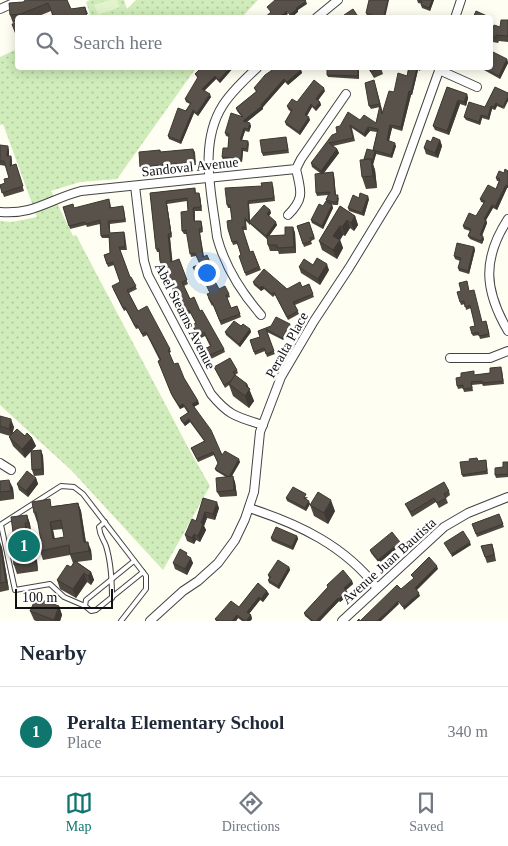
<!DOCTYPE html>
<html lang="en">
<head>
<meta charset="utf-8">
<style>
  :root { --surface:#fff; --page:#f6f6f7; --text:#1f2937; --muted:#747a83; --line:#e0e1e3; --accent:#0f766e }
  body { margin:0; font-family:Georgia,serif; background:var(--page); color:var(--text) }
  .scale { position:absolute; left:15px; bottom:12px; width:98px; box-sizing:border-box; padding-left:5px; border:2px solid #101010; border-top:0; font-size:14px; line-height:18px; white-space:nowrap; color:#101010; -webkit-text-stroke:4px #fff; paint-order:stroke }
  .you { position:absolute; left:206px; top:272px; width:18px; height:18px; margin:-12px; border:4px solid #fff; border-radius:50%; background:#1a73e8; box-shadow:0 0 0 8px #1a73e833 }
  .badge { display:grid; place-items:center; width:32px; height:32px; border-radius:50%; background:var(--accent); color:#fff; font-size:16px; font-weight:700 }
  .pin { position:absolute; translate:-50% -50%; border:2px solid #fff; box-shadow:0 1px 5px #0006 }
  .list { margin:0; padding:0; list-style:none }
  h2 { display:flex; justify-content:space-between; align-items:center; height:65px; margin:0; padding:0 20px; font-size:21px }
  h2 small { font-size:16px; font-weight:400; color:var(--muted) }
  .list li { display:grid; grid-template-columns:32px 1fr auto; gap:15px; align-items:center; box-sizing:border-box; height:90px; padding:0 20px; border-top:1px solid var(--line) }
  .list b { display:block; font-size:19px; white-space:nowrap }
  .list p { margin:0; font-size:16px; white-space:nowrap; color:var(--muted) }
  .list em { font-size:16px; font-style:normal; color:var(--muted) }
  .icon { flex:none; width:28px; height:28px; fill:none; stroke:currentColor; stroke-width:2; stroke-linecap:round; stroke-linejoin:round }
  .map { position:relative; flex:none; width:508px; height:621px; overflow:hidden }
  .search { position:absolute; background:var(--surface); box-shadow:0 2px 12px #0003; left:15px; right:15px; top:15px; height:55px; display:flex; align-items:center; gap:12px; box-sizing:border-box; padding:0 18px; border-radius:5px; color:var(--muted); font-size:19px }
  .sheet { height:155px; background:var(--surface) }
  nav { display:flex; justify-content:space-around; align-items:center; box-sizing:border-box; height:70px; border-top:1px solid var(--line); background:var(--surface); font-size:14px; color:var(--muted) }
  nav a { display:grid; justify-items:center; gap:2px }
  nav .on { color:var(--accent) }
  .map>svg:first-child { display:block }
</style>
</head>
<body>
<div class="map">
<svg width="508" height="621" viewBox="0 0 508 621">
  <defs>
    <pattern id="grass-dots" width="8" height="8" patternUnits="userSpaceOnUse" patternTransform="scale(1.25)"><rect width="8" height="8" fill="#cfecba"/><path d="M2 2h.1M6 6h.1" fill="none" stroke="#b1c99f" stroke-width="1.8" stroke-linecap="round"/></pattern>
  </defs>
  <rect width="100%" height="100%" fill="#fffef2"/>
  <!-- grass -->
  <g fill="url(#grass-dots)">
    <path d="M90 0H124L127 9 136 0H258L241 18 91 17 86 2Z"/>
    <path d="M17 49 18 68H196L117 179 80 182 51 191 73 236 76 235 190 451 210 486 163 570 72 471 0 405V221L12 222 37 217 3 124 0 125V57Z"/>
  </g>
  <!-- pitch -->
  <path fill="#e2f3cc" d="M109 0H117L120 7 98 15 94 5Z"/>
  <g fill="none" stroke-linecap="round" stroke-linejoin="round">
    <defs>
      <g id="lane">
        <path d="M105 522 99 527C100 537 103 538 106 546 111 562 112 581 112 598"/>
        <path d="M0 525 61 486 74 487 83 494 146 576V589L121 621"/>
        <path d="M1 525 15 590 50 584 64 597 85 606"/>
        <path d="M134 561 86 600 85 606 91 611 96 610 143 572"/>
      </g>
      <g id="street">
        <path d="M0 9 20 0"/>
        <path d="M316 18 338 0"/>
        <path d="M455 18 461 0"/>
        <path d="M257 68C245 79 232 91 223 105 198 144 212 195 217 237 225 267 241 292 261 315"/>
        <path d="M439 70 477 87"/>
        <path d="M135 186 144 261 148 275 211 394C229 416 237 417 263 425"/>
        <path d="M0 212C34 215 50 199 81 191L296 169 301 159 346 94"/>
        <path d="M288 215C305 198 301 191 296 169"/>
        <path d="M508 219C482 259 484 290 508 331"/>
        <path d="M450 358H490L508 351"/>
        <path d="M0 463 11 470"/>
        <path d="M249 508C299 524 345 546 377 588"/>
        <path d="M150 621 183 591 198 581 218 563 235 540 245 519 254 492 260 432 281 377 314 321 349 268 396 191 440 68"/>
        <path d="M342 621 444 527 468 513 508 497"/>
      </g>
    </defs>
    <!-- lane casing -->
    <use href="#lane" stroke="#434343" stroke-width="6"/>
    <!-- street casing -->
    <use href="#street" stroke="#434343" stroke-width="10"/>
    <!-- lane -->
    <use href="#lane" stroke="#fff" stroke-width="4"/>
    <!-- street -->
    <use href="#street" stroke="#fff" stroke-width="8"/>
  </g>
  <!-- wall -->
  <g fill="#4d4740" fill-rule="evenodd">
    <path d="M67 0 71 9 85 7 88 14 52 15 51 11 34 18H18V22L13 23 10 15 9 3Z"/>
    <path d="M417 0H434L430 11 422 8 421 5 422 4 418 3Z"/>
    <path d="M366 13 385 18H373L367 16Z"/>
    <path d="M508 20V42L499 41 498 43 493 42 491 36Z"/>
    <path d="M507 59 508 63 500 79 484 70 483 68Z"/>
    <path d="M233 68 220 83 216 79 204 91 211 97 198 116 194 113 181 144 169 139 168 136 190 104 186 102 185 99 198 79 195 74Z"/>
    <path d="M282 68H304L301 70 302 73 288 85 285 82 263 107V109L247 122 251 126 249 132 245 131 242 140 248 141 249 144 248 152 243 151 242 162 223 160 222 157 228 148 229 137 226 136 225 133 241 116 237 111 236 108 256 92 254 88Z"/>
    <path d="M327 68H359V79L328 77 327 75Z"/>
    <path d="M368 68H381L383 74 374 78Z"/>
    <path d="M408 68H421L420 71 418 70 412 95H411L402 131 392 128 389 141 396 146 392 158 376 154 373 164 375 170 377 188 366 189 362 177 364 159 373 151V150L377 132 370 131 365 137 352 128 355 141 333 146 337 149 339 153 324 173 333 172 334 175 336 195 339 198 338 205H334L330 204 332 205 333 208 323 229 312 223 311 220 327 202 326 200 328 195 317 196 316 193 320 173 312 167 311 163 337 133 360 120 376 123 380 107 371 109 369 106 374 80 383 113 394 92 407 76Z"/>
    <path d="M447 87 467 94 468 98 466 106 460 104 449 135 435 130 433 126Z"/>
    <path d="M495 87 504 109 497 106 495 110 492 109 489 120 482 118 480 125 466 120 464 117 485 107Z"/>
    <path d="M325 91 318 100 320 102 321 105 316 111 312 107 307 116 310 120 300 135 286 125 285 122 291 112 288 109 287 106Z"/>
    <path d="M286 137 289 153 263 156 262 153Z"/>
    <path d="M440 140 442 146 438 158 426 154 424 148 431 142Z"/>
    <path d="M0 145 9 150V156H11L12 161V165L16 164 24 191 4 197 0 185 5 183 9 178 6 166 0 165Z"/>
    <path d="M193 149 195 152 196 165 141 170 140 167 160 150 161 152Z"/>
    <path d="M508 171V188H507L497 210 493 208 486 220 487 223 482 236 484 239 482 244 470 239 468 236 470 231 464 229 463 226 476 216 484 203 481 202 480 199 496 189 499 181H497L496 178Z"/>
    <path d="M273 185 275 201 249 204 250 222 270 210 271 213 269 216 277 225 269 236 285 235 293 227 295 233 296 253 279 254 278 251H270L268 245 267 238V239L250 224V225L246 221 247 230H243L250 252 253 251 261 270 246 276 239 256 241 255 237 244 233 245 228 229 232 220 231 208H228L227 205 262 186Z"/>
    <path d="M195 188 196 193H199L200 196 202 211H195V221H201L202 224 203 232 200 233 204 256 215 274 217 277 214 279 219 289 229 294 230 297 227 298 231 308 237 306 241 317 221 325 213 305 212 306 208 298 210 293 205 283 201 285 193 267 200 264 196 256 191 257 187 234H184L182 231 188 211 187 201 167 204 172 237 170 238 172 262 179 259 188 284 184 286 190 299 200 311 224 349 225 352 209 360 204 349 210 346 205 336 199 339 192 325 196 323 191 313 184 316 160 261 159 252H157L156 249 150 193Z"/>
    <path d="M369 199 364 216 349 211 348 208Z"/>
    <path d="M110 202 111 207 124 209 126 222 110 224V233L124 232 125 235 127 250H120L130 277 137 289 129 293 138 311 170 349 171 352 169 353 174 364 184 378 198 401 199 404 194 407 222 455 240 462 232 476 235 482 237 496 220 497 217 492 226 477 216 471 215 469 218 463 214 455 198 462 191 448 204 441 190 422 185 426 181 421 180 418 188 413 184 407 180 409 172 396 158 361H160L147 335 143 337 139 328 136 329 126 310 124 311 113 289 120 282 114 265 108 267 104 255 110 253 109 238H102L101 236 100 224 87 227 86 225 70 229 63 207 74 208Z"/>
    <path d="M340 206 355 216 358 225 354 231 350 228 345 236 343 235 340 240 343 248 337 259 322 250 319 241Z"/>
    <path d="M309 222 315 239 311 241 312 244 304 247 297 226Z"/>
    <path d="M474 247 475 250 469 274 459 271 458 268 460 261 455 259 454 256Z"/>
    <path d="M313 265 329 270 320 285 301 273 299 267Z"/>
    <path d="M253 282 287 289 302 287 309 284 314 297 295 305 299 314 288 320 275 295 273 297 264 289 261 291 254 285Z"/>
    <path d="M470 291 482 322 487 324 490 337 480 339 479 335 473 336 472 334 475 326 471 308 466 310 465 304 461 305 460 302Z"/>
    <path d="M241 326 250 329 251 332 240 347 226 335 225 332Z"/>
    <path d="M271 326 291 327 283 340 267 332 275 354 267 357 265 351 255 355 250 340 260 337 258 331Z"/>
    <path d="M214 367 237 370 238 373 235 375 247 384 254 401 249 408 233 396 229 385 225 388Z"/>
    <path d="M502 370 504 384 483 386 482 384 472 385 473 391 464 392 463 388 458 389 457 386 475 375 490 373Z"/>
    <path d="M0 416 14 427 12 434 32 438 36 446 31 451 41 450 43 456 44 475 34 476 32 470 31 451 25 458 13 446 9 437 10 436 0 433Z"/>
    <path d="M486 460 488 474 463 477 462 475 478 461Z"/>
    <path d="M508 462V477L496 478 495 475Z"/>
    <path d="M36 478 38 484 28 497 19 490 17 484Z"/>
    <path d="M0 481 13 488 14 499 0 501Z"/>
    <path d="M449 491 450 495 446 498 448 503 439 508 436 502 412 517 407 508 405 504Z"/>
    <path d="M308 497 306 499 310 504 306 511 287 501 286 498Z"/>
    <path d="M203 498 219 508 215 520 207 518 204 526 206 530 200 542 196 540 194 544 187 541 185 535 196 521Z"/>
    <path d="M78 503 81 511 86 542 91 550 92 560 77 562 91 572 94 580 91 585 87 582 76 598 60 589 57 580 71 567 73 563 70 555 43 560 40 551 41 541 38 522H37L34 513 53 506ZM63 529 64 537 55 539 53 530Z"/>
    <path d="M310 505 335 511 328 524 314 516Z"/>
    <path d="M499 514 504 527 477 537 472 524Z"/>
    <path d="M27 515 30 524 31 532H29L32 552H33L37 561 38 571 17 574 14 565Z"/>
    <path d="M297 536 298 539 293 550 272 541 271 538Z"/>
    <path d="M0 542 2 548 9 590 0 592Z"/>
    <path d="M492 544 494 550 496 561 487 563 481 546Z"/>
    <path d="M401 545 379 563 371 553 370 550Z"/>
    <path d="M188 556 193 563 187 575 175 569 173 563Z"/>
    <path d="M289 567 290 570 279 589 269 583 268 580 269 578 268 575Z"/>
    <path d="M352 581 353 584 346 590 349 595 340 602 339 601 320 621H311L305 616 304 613 328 587 327 585Z"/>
    <path d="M258 583 269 594 263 602 260 600 249 614 251 615 252 619 250 621H242L238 618 236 621H216L215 619 239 607Z"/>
    <path d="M59 606 62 615 60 621H36L34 620 30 611Z"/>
  </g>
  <!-- shaded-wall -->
  <g fill="#3e3934">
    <path d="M388 0H389L385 18H383Z"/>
    <path d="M432 0H434L430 11 429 8Z"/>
    <path d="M306 1 307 4 298 10V12L291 18 290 15 296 8Z"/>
    <path d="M287 11 288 14 283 18H278Z"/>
    <path d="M507 59 508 63 500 79 499 76Z"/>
    <path d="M230 68H233L220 83 219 80Z"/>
    <path d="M299 68H304L301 70 302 73 288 85 287 82Z"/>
    <path d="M358 68H359V79L358 76Z"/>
    <path d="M417 68 418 70 412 95 411 92Z"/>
    <path d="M215 76 216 79 203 92 202 89Z"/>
    <path d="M284 79 285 82 263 107V109L244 124 243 121 261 105Z"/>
    <path d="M324 88 325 91 317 102 316 99Z"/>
    <path d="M409 91 411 95 402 131 401 127Z"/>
    <path d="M210 94 211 97 198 116 197 113Z"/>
    <path d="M467 94 468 98 466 106 464 102Z"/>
    <path d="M508 96V101L504 109 503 107Z"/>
    <path d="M458 100 460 104 449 135 447 131Z"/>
    <path d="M320 102 321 105 316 111 315 108Z"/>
    <path d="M496 103 497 106 495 110 494 107Z"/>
    <path d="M311 104 312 107 306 117 305 115Z"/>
    <path d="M491 106 492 109 489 120 488 117Z"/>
    <path d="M193 110 194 113 181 144 180 141Z"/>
    <path d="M481 115 482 118 480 125 479 122Z"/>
    <path d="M309 117 310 120 300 135 299 132Z"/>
    <path d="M250 123 251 126 249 132 248 129Z"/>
    <path d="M390 125 392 128 388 144 387 140Z"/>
    <path d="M368 127 370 131 365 137 364 134Z"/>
    <path d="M244 128 245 131 241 143 240 140Z"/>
    <path d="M440 140 442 146 438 158 435 153Z"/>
    <path d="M395 143 396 146 392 158 391 155Z"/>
    <path d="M8 146 9 150V161L7 156Z"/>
    <path d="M242 148 243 151 242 162 241 159Z"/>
    <path d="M337 149 339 153 322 175 321 171Z"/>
    <path d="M375 151 376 154 373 165 372 162Z"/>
    <path d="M11 156 12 161V170L10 166Z"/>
    <path d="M371 159 375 170 377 188 373 176Z"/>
    <path d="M333 172 334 175 336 198 335 195Z"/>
    <path d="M506 185 507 188 497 210 495 207Z"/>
    <path d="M199 193 200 196 202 211 201 207Z"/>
    <path d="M368 196 369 199 364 216 362 213Z"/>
    <path d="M166 201 167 204 172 237 171 234Z"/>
    <path d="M248 201 249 204 250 225 249 222Z"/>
    <path d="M332 205 333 208 323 229 322 226Z"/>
    <path d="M492 205 493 208 486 220 487 223 481 238 480 235 484 219Z"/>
    <path d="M270 210 271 213 268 217 267 214Z"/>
    <path d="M355 216 358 225 354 231 351 223Z"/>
    <path d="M347 220 350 228 345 236 342 227Z"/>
    <path d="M276 222 277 225 267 239 266 236Z"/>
    <path d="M340 226 343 235 337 245 333 236Z"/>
    <path d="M293 227 295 233 296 253 294 247Z"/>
    <path d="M168 234 170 238 173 266 171 262Z"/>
    <path d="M483 236 484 239 482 244 481 241Z"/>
    <path d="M340 240 343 248 337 259 333 250Z"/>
    <path d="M474 247 475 250 469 274 468 271Z"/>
    <path d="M327 264 329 270 320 285 318 279Z"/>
    <path d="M262 286 264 289 261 291 260 288Z"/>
    <path d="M290 324 291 327 283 340 282 338Z"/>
    <path d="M250 329 251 332 240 347 239 344Z"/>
    <path d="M247 384 254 401 249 408 245 396 246 386Z"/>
    <path d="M198 401 199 404 193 407 192 404Z"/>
    <path d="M183 404 184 407 180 409 179 406Z"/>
    <path d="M11 419 14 427 12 436 9 429Z"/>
    <path d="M189 419 190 422 185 426 184 423Z"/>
    <path d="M32 438 36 446 25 458 22 449Z"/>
    <path d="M41 450 43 456 44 475 42 469Z"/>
    <path d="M239 459 240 462 230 479 229 477Z"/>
    <path d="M233 476 235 482 237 496 234 490Z"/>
    <path d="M36 478 38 484 28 497 26 491Z"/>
    <path d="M9 480 13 488 14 499 11 491Z"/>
    <path d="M331 500 335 511 328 524 324 513Z"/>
    <path d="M309 501 310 504 306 511 305 508Z"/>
    <path d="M217 502 219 508 215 520 213 514Z"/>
    <path d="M78 503 81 511 87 551 84 542Z"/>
    <path d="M205 512 207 518 204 526 206 530 200 542 198 536Z"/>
    <path d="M27 515 30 524 31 532 28 523Z"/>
    <path d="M50 522 53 530 56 548 53 539Z"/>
    <path d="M25 523 29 532 33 561 30 553Z"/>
    <path d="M194 534 196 540 194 544 192 538Z"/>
    <path d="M297 536 298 539 293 550 292 547Z"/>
    <path d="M0 542 2 548 9 590 6 582Z"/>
    <path d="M88 542 91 550 92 560 89 551Z"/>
    <path d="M400 542 401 545 379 563 378 560Z"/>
    <path d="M470 542 471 545 452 557 451 554Z"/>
    <path d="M33 552 37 561 38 571 35 562Z"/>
    <path d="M191 558 193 563 187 575 185 569Z"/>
    <path d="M437 566 438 569 416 591 415 588Z"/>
    <path d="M289 567 290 570 279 589 278 586Z"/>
    <path d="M91 572 94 580 91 585 88 576Z"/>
    <path d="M84 573 87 582 76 598 73 589Z"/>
    <path d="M352 581 353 584 345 591 344 588Z"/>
    <path d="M267 591 269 594 263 602 261 599Z"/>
    <path d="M347 592 349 595 340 602 339 599Z"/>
    <path d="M419 593 420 596 404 610 403 607Z"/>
    <path d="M259 597 260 600 248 615 247 612Z"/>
    <path d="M338 598 339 601 320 621H316Z"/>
    <path d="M398 601 399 604 381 621H377Z"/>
    <path d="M59 606 62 615 60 621H54Z"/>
    <path d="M237 615 238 618 236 621H232Z"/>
    <path d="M251 615 252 619 250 621H246Z"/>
  </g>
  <!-- building -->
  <g fill="#59524b" stroke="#3e3934" fill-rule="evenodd">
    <path d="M27 0H67L71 9 85 7 87 18H41L53 15 48 3 21 14 10 15 9 3 23 2Z"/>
    <path d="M275 0H305L306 1 296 8 297 9 290 15 287 11 278 18H264L271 12 267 7Z"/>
    <path d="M369 0H388L383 18 366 13Z"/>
    <path d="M418 0H432L429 8 421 5 422 2Z"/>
    <path d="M353 9 359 18H345L344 15Z"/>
    <path d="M476 11 487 16V18H473Z"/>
    <path d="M501 20H508V36L496 35V38L491 36 494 25 500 27Z"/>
    <path d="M18 23V37H17L12 24Z"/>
    <path d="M491 51 507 59 499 76 483 68H490Z"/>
    <path d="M201 68H230L219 80 215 76 202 89 210 94 197 113 193 110 180 141 168 136 178 108 186 111 191 103 185 99 198 77 195 74Z"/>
    <path d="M275 68H280L281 69 282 68H299L301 70 287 82 284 79 261 105 262 106 243 121 250 123 248 129 244 128 240 140 248 141 247 149 242 148 241 159 222 157 223 148H228L229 134 225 133 231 113 243 117 236 108 257 91 254 88 265 75Z"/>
    <path d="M327 68H358V76L327 75Z"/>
    <path d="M369 68H381L371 72Z"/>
    <path d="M409 68H417L411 92 409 91 401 127 390 125 387 140 395 143 391 155 373 150 378 129 368 127 364 134 350 125 353 138 329 143 337 149 321 171 311 163 332 135 337 133 336 127 340 126 348 112 360 120 364 115 376 123 380 105 382 114 389 91 394 92 398 73 407 76Z"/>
    <path d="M314 80 324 88 316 99 320 102 315 108 311 104 305 115 309 117 299 132 285 122 292 110 287 106 292 99 297 102Z"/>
    <path d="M374 80 380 104 369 106 365 83Z"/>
    <path d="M447 87 467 94 464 102 458 100 447 131 433 126Z"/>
    <path d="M495 87 508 93V96L503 107 496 103 494 107 491 106 488 117 481 115 479 122 464 117 469 102 485 107Z"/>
    <path d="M286 137 288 150 262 153 260 140Z"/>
    <path d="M433 137 440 140 435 153 424 148 427 140 431 142Z"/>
    <path d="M0 145 8 146 7 156H11L10 166 16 164 23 186 2 193 0 185 5 183 4 179 9 178 4 161H0Z"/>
    <path d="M193 149 195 162 140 167 139 152 160 150V152Z"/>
    <path d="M367 149 375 151 372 162 371 159H364Z"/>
    <path d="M371 159 373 176 362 177 360 160Z"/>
    <path d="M505 169 508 171V186L506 185 495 207 492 205 484 219 486 220 480 235 483 236 481 241 468 236 471 229 463 226 469 213 476 216 485 201 480 199 488 185 496 189 500 179 496 178 499 171 504 173Z"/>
    <path d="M333 172 335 195H338L337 202H333L326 200 330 192 316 193 315 174Z"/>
    <path d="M272 182 274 198 248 201 249 222 245 218V227H242L250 252 253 251 259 267 245 273 239 256 241 255 237 241 232 242 228 229 227 221 232 220 230 205H227L225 188 262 186 261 183Z"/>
    <path d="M195 188V193H199L201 207 193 208 194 221H201L202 229H199L203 257 207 255 215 274 212 276 219 289 225 286 229 294 226 295 231 308 237 306 240 314 220 321 212 302H211L207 294 210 293 204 280 200 282 193 267 200 264 195 253 190 254 186 230 182 231 181 212 188 211 187 198 166 201 171 234H168L171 262 179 259 187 280 182 282 190 299 194 297 200 311 202 310 224 349 207 356 204 349 211 346 204 332 198 336 192 325 196 323 189 310 183 313 160 261 159 249H156L150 193Z"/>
    <path d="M360 193 368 196 362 213 348 208 353 195 359 198Z"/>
    <path d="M109 199 110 208 123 206 125 220 108 221 110 233 124 232 125 247H119L130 277H131L136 286 127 290 138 311 147 306 170 349 168 350 174 364 178 363 184 378 198 401 192 404 211 430 222 455 225 451 239 459 229 477 215 469 218 463 213 452 197 459 191 448 205 441 189 419 184 423 180 418 189 412 183 404 179 406 171 393 158 361 161 360 146 332 142 334 137 325 135 326 125 307 123 308 112 286 120 282 113 262 107 264 104 255 110 253 109 235 101 236 100 220 86 224 85 222 69 226 63 207 73 204 74 208Z"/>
    <path d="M326 201 332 205 322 226 311 220 319 204 323 206Z"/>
    <path d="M264 205 270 210 267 214 276 222 266 236 249 222Z"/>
    <path d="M340 206 355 216 351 223 347 220 342 227 340 226 333 236 340 240 333 250 319 241Z"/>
    <path d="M309 222 314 237 310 238 311 241 303 244 297 226Z"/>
    <path d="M285 227H293L294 247 277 248V245H268L267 236 285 235Z"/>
    <path d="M457 243 474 247 468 271 458 268 461 258 454 256Z"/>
    <path d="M317 258 327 264 318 279 299 267 304 259 313 265Z"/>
    <path d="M264 269 287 289 300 282 302 287 309 284 313 294 293 302 298 311 287 317 274 292 272 294 262 286 260 288 253 282Z"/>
    <path d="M467 281 469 291 474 290 482 322 486 321 489 334 479 336 478 332 472 334 470 327 475 326 470 305 465 307 464 301 460 302 457 292 461 291 459 283Z"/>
    <path d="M276 317 290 324 282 338 266 329 274 351 266 354 264 348 254 352 250 340 260 337 258 331 271 326Z"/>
    <path d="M234 321 241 326 243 324 250 329 239 344 225 332Z"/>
    <path d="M230 358 237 370 233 372 235 375 231 381 224 385 214 367Z"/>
    <path d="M501 367 503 381 482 383V381L471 382 472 388 463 389V385L457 386 456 378 461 377V373L474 371V375L490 373V368Z"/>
    <path d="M235 375 247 384 246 386 250 389 245 396 229 384Z"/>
    <path d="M0 416 11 419 9 429 0 426Z"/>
    <path d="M17 429 25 436 27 433 32 438 22 449 9 437Z"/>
    <path d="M41 450 42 469 32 470 31 451Z"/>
    <path d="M477 458 478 461 486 460 487 471 462 475 460 462 470 461 469 459Z"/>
    <path d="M503 462H508V474L495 475V468L503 467Z"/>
    <path d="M27 471 36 478 26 491 17 484Z"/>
    <path d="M233 476 234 490 217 492 216 478Z"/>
    <path d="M9 480 11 491 0 492V481Z"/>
    <path d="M444 482 449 491 444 494 446 498 437 503 434 498 411 512 405 504Z"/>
    <path d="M293 487 306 494 304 498 309 501 305 508 286 498Z"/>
    <path d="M318 492 331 500 324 513 310 505Z"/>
    <path d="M203 498 217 502 213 514 205 512 201 523 203 524 198 536 194 534 192 538 185 535 192 519 196 521Z"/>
    <path d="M50 499 51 507 78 503 84 542H88L89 551 70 554 69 545 40 551 39 541H41L36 512 34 513 32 502ZM61 520 64 537 53 539 50 522Z"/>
    <path d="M499 514 503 524 476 534 472 524Z"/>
    <path d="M27 515 28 523H25L30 553 33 552 35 562 14 565 13 555H16L11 517Z"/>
    <path d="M276 527 297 536 292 547 271 538Z"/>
    <path d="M463 531 470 542 451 554 444 543Z"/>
    <path d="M392 532 400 542 378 560 370 550Z"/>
    <path d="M492 544 494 555 485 557 481 546Z"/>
    <path d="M0 545 6 582 0 583Z"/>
    <path d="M180 549 187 553 186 555 191 558 185 569 173 563Z"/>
    <path d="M429 557 437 566 415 588 419 593 403 607 398 601 377 621H357L359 619 360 621 397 585 401 589 414 578 411 575Z"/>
    <path d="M278 560 289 567 278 586 268 580 271 577 268 575Z"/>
    <path d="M75 561 91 572 88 576 84 573 73 589 57 580 67 565 71 567Z"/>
    <path d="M343 570 352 581 344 588 347 592 339 599 338 598 316 621H313L304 613 328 587 327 585Z"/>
    <path d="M258 583 267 591 261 599 259 597 247 612 251 615 246 621H245L237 615 232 621H218L215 619 231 601 239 607Z"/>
    <path d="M36 598 59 606 54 620 30 611Z"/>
  </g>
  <g text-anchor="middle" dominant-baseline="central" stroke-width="5" stroke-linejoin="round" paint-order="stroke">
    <!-- street labels -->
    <g font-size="14" fill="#101010" stroke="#fff">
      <text transform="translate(190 167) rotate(-6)">Sandoval Avenue</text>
      <text transform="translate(185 316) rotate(63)">Abel Stearns Avenue</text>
      <text transform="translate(287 345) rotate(-61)">Peralta Place</text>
      <text transform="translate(389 561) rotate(-42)">Avenue Juan Bautista</text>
    </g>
  </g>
</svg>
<div class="scale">100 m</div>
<div class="you"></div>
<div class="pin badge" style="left:24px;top:546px">1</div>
<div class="search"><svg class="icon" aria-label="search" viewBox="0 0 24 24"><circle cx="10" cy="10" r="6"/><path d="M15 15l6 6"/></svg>Search here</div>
</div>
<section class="sheet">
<h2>Nearby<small></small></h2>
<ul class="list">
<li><span class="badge">1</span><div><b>Peralta Elementary School</b><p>Place</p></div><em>340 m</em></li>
</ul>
</section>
<nav>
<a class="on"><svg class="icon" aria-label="map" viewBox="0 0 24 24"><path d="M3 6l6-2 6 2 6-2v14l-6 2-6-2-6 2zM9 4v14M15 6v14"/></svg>Map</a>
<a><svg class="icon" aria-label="directions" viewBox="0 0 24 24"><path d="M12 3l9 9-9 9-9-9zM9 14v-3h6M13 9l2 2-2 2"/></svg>Directions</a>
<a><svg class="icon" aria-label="saved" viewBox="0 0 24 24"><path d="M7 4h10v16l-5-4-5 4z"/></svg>Saved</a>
</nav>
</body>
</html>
